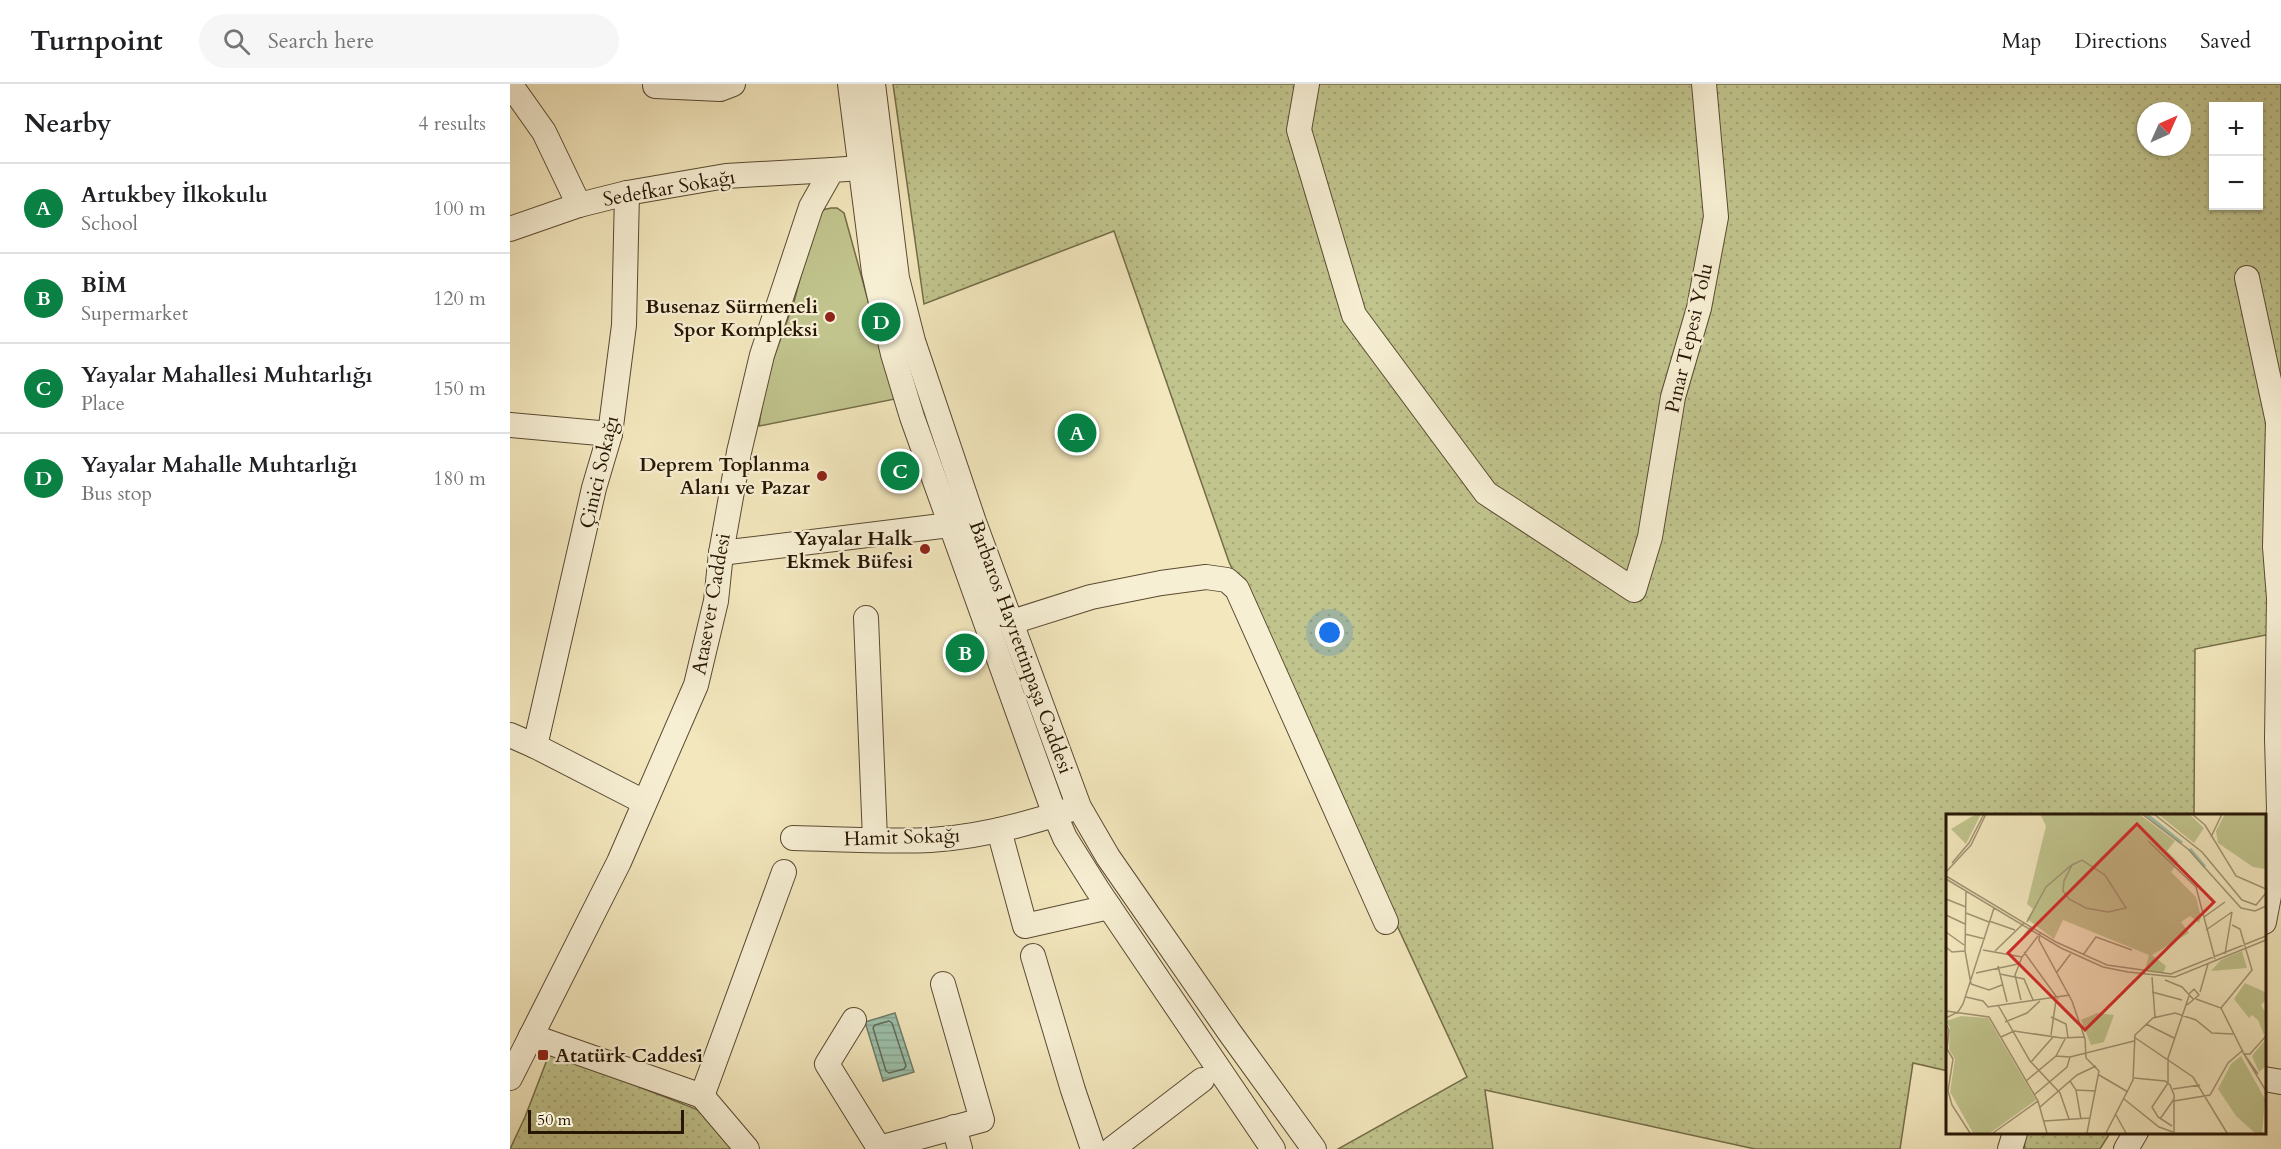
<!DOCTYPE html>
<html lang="en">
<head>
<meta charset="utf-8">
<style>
  :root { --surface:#fff; --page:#f6f6f6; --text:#202124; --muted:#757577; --line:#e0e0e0; --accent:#0b8043 }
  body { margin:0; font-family:Cardo,serif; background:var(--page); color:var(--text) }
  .controls { position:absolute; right:18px; top:18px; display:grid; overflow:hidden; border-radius:0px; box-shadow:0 2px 4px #0004 }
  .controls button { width:54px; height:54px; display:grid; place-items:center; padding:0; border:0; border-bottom:2px solid var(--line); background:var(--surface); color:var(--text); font:30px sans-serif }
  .compass { position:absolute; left:1627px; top:18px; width:54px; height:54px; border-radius:50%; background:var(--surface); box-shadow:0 2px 4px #0004; rotate:45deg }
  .scale { position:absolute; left:18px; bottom:15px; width:156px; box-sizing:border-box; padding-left:6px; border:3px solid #271604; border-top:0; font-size:16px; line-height:21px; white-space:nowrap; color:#271604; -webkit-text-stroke:4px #f7efd4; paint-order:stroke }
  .you { position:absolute; left:820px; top:549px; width:21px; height:21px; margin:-15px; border:4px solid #fff; border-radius:50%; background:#1a73e8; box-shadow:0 0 0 9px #1a73e833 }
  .badge { display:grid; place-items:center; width:39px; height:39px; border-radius:50%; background:var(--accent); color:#fff; font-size:20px; font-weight:700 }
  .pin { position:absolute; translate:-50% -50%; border:3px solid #fff; box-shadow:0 2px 6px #0006 }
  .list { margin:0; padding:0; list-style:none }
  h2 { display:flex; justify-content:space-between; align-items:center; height:78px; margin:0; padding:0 24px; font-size:26px }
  h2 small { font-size:20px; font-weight:400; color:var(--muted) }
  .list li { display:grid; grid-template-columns:39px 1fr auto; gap:18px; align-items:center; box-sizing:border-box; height:90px; padding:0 24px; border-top:2px solid var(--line) }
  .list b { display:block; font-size:22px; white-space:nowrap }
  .list p { margin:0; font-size:20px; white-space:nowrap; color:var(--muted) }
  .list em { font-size:20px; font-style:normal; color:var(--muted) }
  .icon { flex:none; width:33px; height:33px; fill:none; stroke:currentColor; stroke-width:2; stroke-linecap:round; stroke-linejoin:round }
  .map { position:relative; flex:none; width:1771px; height:1065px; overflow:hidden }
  header { display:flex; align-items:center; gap:36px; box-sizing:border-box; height:84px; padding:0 30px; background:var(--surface); border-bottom:2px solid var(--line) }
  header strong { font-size:28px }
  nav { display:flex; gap:33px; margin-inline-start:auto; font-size:21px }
  .search { width:420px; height:54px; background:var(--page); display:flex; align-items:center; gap:15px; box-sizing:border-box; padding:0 21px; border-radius:33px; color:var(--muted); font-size:22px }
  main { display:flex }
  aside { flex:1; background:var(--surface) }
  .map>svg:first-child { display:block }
</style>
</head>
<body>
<header>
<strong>Turnpoint</strong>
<div class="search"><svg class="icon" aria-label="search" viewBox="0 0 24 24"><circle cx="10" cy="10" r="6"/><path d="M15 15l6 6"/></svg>Search here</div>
<nav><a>Map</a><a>Directions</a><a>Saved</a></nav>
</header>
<main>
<aside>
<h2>Nearby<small>4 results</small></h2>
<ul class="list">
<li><span class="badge">A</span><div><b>Artukbey İlkokulu</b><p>School</p></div><em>100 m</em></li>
<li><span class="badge">B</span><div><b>BİM</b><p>Supermarket</p></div><em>120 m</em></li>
<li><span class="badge">C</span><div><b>Yayalar Mahallesi Muhtarlığı</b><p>Place</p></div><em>150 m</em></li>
<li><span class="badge">D</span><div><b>Yayalar Mahalle Muhtarlığı</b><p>Bus stop</p></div><em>180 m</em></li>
</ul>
</aside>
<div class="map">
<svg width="1771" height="1065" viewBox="0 0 1771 1065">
  <defs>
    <pattern id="grass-dots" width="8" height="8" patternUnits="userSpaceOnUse" patternTransform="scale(1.5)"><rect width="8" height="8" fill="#c1c48d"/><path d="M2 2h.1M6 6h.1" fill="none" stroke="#a6a878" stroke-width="1.8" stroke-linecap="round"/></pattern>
    <pattern id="water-rules" width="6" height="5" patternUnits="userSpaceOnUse" patternTransform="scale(1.5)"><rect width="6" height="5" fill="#9dc1ac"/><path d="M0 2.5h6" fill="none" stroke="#87a592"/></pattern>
  </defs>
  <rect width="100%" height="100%" fill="#f3e7bd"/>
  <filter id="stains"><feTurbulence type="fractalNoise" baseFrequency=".00333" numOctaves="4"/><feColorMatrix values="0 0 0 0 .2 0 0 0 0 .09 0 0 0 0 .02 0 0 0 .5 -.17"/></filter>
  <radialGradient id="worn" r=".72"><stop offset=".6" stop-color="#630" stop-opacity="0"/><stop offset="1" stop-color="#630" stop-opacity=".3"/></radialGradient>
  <!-- grass -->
  <g fill="url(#grass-dots)" stroke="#746d48" stroke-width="1.5" fill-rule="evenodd">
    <path d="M383 0H1771V548L1685 565 1684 732H1438V987L1403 979 1390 1065H1245L975 1006 983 1065H828L957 993 719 478 604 147 414 220ZM1704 22H1748V122H1704ZM1636 27H1672V63H1636Z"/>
    <path d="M40 968 196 1029 223 1065H0L15 1033Z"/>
    <path d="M1513 1049H1600L1590 1065H1515Z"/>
  </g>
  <!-- pitch -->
  <path fill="#c1c48d" stroke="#746d48" stroke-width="1.5" d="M321 124H327L334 129 385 315 249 342 255 298 284 218 296 172 312 126Z"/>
  <!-- water -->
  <path fill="url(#water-rules)" stroke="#6e7d69" stroke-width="1.5" d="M385 929 404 988 373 997 355 938Z"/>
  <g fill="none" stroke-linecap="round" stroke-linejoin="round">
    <!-- shore -->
    <path stroke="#626c58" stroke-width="1.5" d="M379 937 382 939 396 982 394 985 379 989 376 987 363 944 365 941Z"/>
    <defs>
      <g id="minor">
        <path d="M0 0 34 48 69 121"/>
        <path d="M340 0 364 188 383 270 402 333 545 731 555 754 587 805 763 1065"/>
        <path d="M363 0 387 194 403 257 464 438 569 723 598 773 720 949 804 1065"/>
        <path d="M797 0 789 46 844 231 976 409 1124 506 1140 453 1163 313 1189 224 1206 133 1194 0"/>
        <path d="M145 2 210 5 223 0"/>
        <path d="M0 145 69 121 117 109 216 92 322 86"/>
        <path d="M1737 194 1768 338 1765 463 1769 514 1767 655 1769 725 1762 796 1754 838"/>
        <path d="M0 341 100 350"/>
        <path d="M211 469 456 439"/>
        <path d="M356 534 365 755"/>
        <path d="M502 538 581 513 651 499 696 493 717 496 727 505 876 838"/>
        <path d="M0 651 25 662 134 718"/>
        <path d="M25 662 84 404 100 350 114 241 117 109"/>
        <path d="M489 746 515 842 599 823"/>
        <path d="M283 754C329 755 375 758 421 756 468 753 515 741 559 726"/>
        <path d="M523 872 563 1006 583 1065"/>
        <path d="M344 936 317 980 369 1064 472 1036 433 900"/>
        <path d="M21 952 192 1012 237 1065"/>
        <path d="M0 994 109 778 186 601 206 517 211 469 229 368 252 271 301 123 322 86 351 84"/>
        <path d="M1754 995 1771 998"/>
        <path d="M192 1012 274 788"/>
        <path d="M444 1043 450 1065"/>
        <path d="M602 1065 692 996"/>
        <path d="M1500 1065 1505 1049"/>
        <path d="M1616 1065 1626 1048"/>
      </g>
    </defs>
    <!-- minor casing -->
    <use href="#minor" stroke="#5a4a32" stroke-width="26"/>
    <!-- minor -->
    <use href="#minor" stroke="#f7efd4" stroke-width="24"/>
  </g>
  <!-- markers -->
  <g fill="#8f2418" stroke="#f7efd4" stroke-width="2">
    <circle cx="320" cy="233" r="6"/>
    <circle cx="312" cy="392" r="6"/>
    <circle cx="415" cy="465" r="6"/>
    <rect x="27" y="965" width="12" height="12" rx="3"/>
  </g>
  <g text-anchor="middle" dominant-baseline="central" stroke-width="4.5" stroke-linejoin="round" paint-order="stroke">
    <!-- street labels -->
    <g font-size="20" fill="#271604" stroke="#f7efd4">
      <text transform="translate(159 104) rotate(-10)">Sedefkar Sokağı</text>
      <text transform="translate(1179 254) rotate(-77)">Pınar Tepesi Yolu</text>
      <text transform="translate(89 388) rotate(-77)">Çinici Sokağı</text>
      <text transform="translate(201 520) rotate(-80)">Atasever Caddesi</text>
      <text transform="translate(511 563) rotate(70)">Barbaros Hayrettinpaşa Caddesi</text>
      <text transform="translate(392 753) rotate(-2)">Hamit Sokağı</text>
    </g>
    <!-- poi labels -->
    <g font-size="20" font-weight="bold" fill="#271604" stroke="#f7efd4" text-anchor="end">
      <text x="308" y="222">Busenaz Sürmeneli<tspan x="308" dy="23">Spor Kompleksi</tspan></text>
      <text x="300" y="380">Deprem Toplanma<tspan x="300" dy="23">Alanı ve Pazar</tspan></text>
      <text x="403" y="454">Yayalar Halk<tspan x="403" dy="23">Ekmek Büfesi</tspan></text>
      <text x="45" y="971" text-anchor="start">Atatürk Caddesi̇</text>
    </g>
  </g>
  <!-- overview -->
  <g transform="translate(1436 730)">
    <rect width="320" height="320" fill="#f3e7bd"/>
    <path d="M30 0H35L20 30 5 15ZM94 0H193L229 27 221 37 232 48 225 58 250 83 255 103 253 109 244 102 235 108 243 119 206 141 220 152 217 159 199 156 203 141 117 106 108 125 81 105 87 95 81 90 100 12ZM212 0H243L258 14 248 29ZM296 137 301 154 265 157 275 146ZM299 169 319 178V187L315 191 319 198 318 221 312 206 306 201 303 204 288 185ZM151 199 168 201 158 228 145 231 135 206ZM319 226V253L313 258 306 242Z" fill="#c1c48d"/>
    <path d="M279 0H319V55L307 53 272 29 270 17ZM15 202 42 204 90 286 44 319H27L4 278 9 245 3 235 4 214 0 207ZM295 242 319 285 316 319H309L290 302 272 275 285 250Z" fill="#c1c48d"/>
    <path fill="none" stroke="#9dc1ac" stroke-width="3" d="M200 0 236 29M244 35 259 53"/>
    <path fill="none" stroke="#a19373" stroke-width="1.5" d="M196 0 242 35 295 94 309 97 320 92M208 0 256 38 296 86 310 91 320 79M246 0 259 11 290 62 320 75M265 23 276 0M202 27 250 73 269 145M6 49 23 29 38 0M0 58 25 31 40 0M0 62 110 128 161 151 225 160 320 122M0 65 115 134 157 153 182 158 229 163 320 126M20 77 19 137 25 170M0 85 20 93M20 99 43 108M0 101 19 110M258 103 279 88M43 107 69 116M81 108 100 73 122 54 126 51 136 46 159 61 180 94 162 98 140 94 123 85 117 77 118 67 126 51M260 116 286 98M0 118 18 131M94 119 93 126 126 187 139 225 140 244 153 257 141 319M19 120 39 125M73 128 85 113M0 133 6 138 19 137M37 136 76 143M49 137 78 109M78 138 112 185M279 140 286 98M137 141 150 123 186 136M52 152 61 188M111 158 126 138M30 159 72 150M54 160 78 165 87 186M206 163 209 203M219 166 236 173 248 186M25 170 43 176 56 171M206 178 236 186M254 178 262 150M20 183 37 187 42 193 124 181M250 185 275 194 298 240H304L320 222M75 186 69 161 76 143 92 122M52 191 84 247 114 279 123 305M241 191 253 181 248 175 243 180M275 194 306 156 294 115 286 111M0 197 43 203 92 287 101 319M105 203 120 210 122 224M0 204 12 198 17 190 48 94M59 208 81 199 94 187M0 210 3 216 1 235 7 245 2 277 6 291 24 319M200 210 228 224M105 221 110 186M55 223 68 217 116 224 138 223M188 223 247 263 281 319M298 240 320 277M298 240 312 260M110 242 124 243 188 227M85 248 107 223M153 261 182 278M188 264 219 267 224 271 228 281V319M80 267 110 242 119 225M124 267 130 276 135 305M227 275 254 271M130 276 150 277M88 281 121 253 124 243M178 285 213 313 227 318M228 287 264 281 282 249 297 236M94 293 131 261 150 252M170 301 180 319M214 305 228 285M98 307 144 304M226 312 212 303 206 293 222 269V244L243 182M47 319 92 287M160 319 187 266 189 221 207 204 229 199 250 206 266 219 287 220"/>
    <path fill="#d62828" fill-opacity="0.15" stroke="#d62828" stroke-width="3" d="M191 10 268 88 139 216 62 139Z"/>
    <rect width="320" height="320" fill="none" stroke="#271604" stroke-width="3"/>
  </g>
  <rect width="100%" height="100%" filter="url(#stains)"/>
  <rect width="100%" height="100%" fill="url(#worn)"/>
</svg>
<div class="controls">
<button>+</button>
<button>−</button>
</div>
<svg class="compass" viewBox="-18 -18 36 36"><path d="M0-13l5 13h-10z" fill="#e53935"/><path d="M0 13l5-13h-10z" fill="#757577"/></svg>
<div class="scale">50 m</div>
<div class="you"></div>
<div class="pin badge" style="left:567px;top:349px">A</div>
<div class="pin badge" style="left:455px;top:569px">B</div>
<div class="pin badge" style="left:390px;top:387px">C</div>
<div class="pin badge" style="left:371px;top:238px">D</div>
</div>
</main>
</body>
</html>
